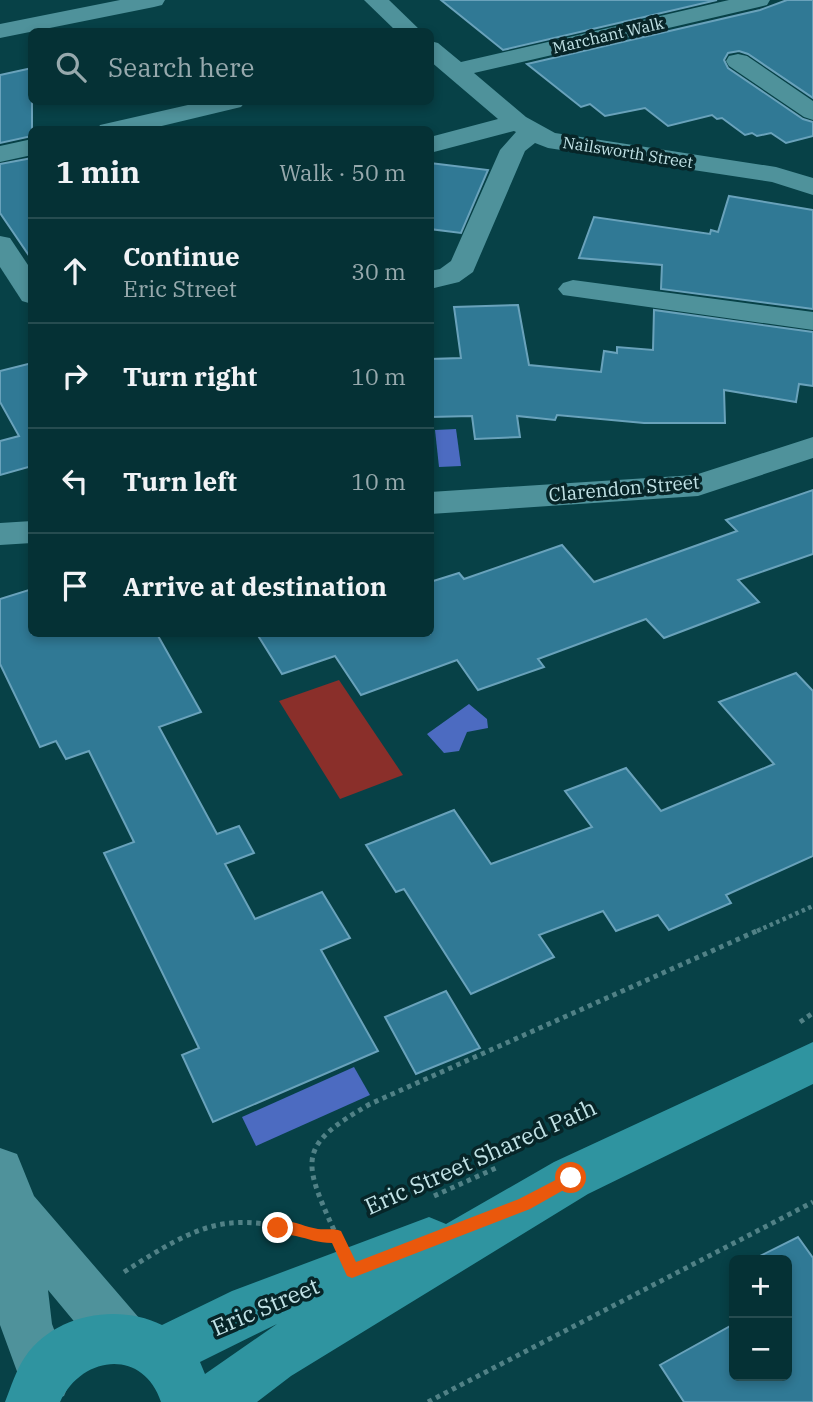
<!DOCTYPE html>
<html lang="en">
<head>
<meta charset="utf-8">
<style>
  :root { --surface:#053135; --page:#0e393d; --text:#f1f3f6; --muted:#97a9ad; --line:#264c50 }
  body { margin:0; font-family:"IBM Plex Serif",serif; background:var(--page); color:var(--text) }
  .controls { position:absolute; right:21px; bottom:21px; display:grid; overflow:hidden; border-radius:10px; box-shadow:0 4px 10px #0003 }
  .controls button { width:63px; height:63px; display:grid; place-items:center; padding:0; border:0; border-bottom:2px solid var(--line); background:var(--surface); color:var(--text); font:35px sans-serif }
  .stop { position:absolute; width:21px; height:21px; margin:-16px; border:5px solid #ea580c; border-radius:50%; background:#fff }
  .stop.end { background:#ea580c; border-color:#fff; box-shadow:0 2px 7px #0008 }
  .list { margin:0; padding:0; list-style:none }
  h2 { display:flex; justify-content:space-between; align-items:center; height:91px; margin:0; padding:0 28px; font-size:30px }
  h2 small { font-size:23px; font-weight:400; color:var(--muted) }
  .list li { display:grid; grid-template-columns:46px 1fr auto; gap:21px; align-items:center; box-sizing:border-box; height:105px; padding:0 28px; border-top:2px solid var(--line) }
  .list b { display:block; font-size:26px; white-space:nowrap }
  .list p { margin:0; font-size:23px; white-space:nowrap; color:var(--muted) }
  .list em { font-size:23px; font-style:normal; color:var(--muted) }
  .icon { flex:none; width:38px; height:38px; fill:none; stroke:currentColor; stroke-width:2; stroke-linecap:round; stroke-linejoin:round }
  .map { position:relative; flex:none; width:813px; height:1402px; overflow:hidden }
  .search { position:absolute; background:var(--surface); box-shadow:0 4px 10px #0003; left:28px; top:28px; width:406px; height:77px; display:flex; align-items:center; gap:18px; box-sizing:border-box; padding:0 24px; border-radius:10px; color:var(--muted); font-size:26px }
  .panel { position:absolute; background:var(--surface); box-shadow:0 4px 10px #0003; left:28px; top:126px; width:406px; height:511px; border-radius:10px }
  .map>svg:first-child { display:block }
</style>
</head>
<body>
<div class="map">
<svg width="813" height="1402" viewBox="0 0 813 1402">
  <rect width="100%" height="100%" fill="#074147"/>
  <!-- green -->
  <path fill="#8a2f2a" d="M339 680 403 775 340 799 279 701Z"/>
  <!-- water -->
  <g fill="#4c6bc1">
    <path d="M456 429 461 466 439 467 435 430Z"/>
    <path d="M469 704 487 719 488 728 467 732 459 751 444 753 427 734Z"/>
    <path d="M354 1067 370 1095 256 1146 242 1117Z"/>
  </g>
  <!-- building -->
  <g fill="#307995" stroke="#69a2bb" stroke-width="2">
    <path d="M441 0H717L503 50Z"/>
    <path d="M787 0H813V98L748 54 739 51 728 53 724 60 728 68 803 119 813 122V136L786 143 771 133 757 136 752 133 745 135 722 118 717 119 712 115 668 126 645 108 605 116 590 104 581 107 527 64 760 10Z"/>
    <path d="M32 68V136L0 143V75Z"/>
    <path d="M32 158V260L0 213V164Z"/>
    <path d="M430 163 488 170 461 233 430 229Z"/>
    <path d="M729 196 813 210V309L661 289 662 265 579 258 594 217 710 234 711 230 718 232Z"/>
    <path d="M518 305 529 365 601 372 604 351 617 353V347L653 350 654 310 813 332V386L799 384 796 402 724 390 725 423H644L557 415 555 420 517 416 520 437 475 439 472 416 430 417V359L461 358 454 307Z"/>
    <path d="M32 363V466L0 475V441L19 436 0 402V371Z"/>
    <path d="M813 490V554L738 580 759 602 664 638 646 619 538 659 544 667 478 690 457 660 361 695 335 656 282 674 257 634H430V582L459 573 464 579 562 545 594 582 737 531 726 520Z"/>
    <path d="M32 589V634H157L201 712 159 727 217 834 239 826 254 853 225 864 255 919 322 892 350 938 321 950 378 1051 213 1122 182 1055 199 1048 104 853 134 842 89 751 66 759 56 741 40 747 0 664V599Z"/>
    <path d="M796 673 813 691V856L726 895 731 903 669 930 658 915 616 931 603 911 539 935 554 957 471 994 404 889 396 892 366 845 454 810 491 864 592 827 565 791 626 768 661 811 774 764 719 702Z"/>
    <path d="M446 991 480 1048 416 1074 385 1017Z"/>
    <path d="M798 1237 813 1258V1402H684L660 1365 734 1324V1376H787V1260L754 1259Z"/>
  </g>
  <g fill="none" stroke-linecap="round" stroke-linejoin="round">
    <!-- path-far1 -->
    <path stroke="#518186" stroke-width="4.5" stroke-dasharray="3.5 3.5" stroke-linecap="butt" d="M757 931 813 906"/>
    <!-- path -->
    <g stroke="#518186" stroke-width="5" stroke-dasharray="4.5 4.5" stroke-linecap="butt">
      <path d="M800 1022 813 1013"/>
      <path d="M434 1196 496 1168"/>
      <path d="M334 1230C301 1158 299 1145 370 1104L761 929"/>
      <path d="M124 1272C201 1223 227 1209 318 1236"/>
      <path d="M428 1402 813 1202"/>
    </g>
    <!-- minor -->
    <g fill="#4f929b" fill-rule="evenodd">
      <path d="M120 0H165L162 5 154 7 0 38V24Z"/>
      <path d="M364 0H389L422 32H397Z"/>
      <path d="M729 0H770L767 5 759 7 474 73 526 117 555 133 776 167 813 178V195L772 182 548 148 535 143 525 151 473 272 459 282 430 289V271L440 269 451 261 500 150 516 132 514 131 430 153V137L498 119 430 61V41L438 43 461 62Z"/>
      <path d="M738 54 747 56 813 101V120L804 117 729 66 726 61 729 56Z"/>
      <path d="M201 102H245L241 107 145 130H97L100 125Z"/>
      <path d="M32 139V155L0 162V146Z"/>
      <path d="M0 236 10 238 32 271V304L22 301 0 267Z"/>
      <path d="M573 280 813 312V330L563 295 558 289 563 283Z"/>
      <path d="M813 437V458L698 496 430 514V492L695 475Z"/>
      <path d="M32 521V543L0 545V523Z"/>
      <path d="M0 1148 17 1154 34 1196 140 1319 147 1337 140 1355 121 1363 102 1355 48 1290 52 1324 72 1377 64 1396C49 1402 41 1402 26 1396L0 1325Z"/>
    </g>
    <!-- major -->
    <path fill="#2f94a0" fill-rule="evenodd" d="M813 1042V1084L588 1194 291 1376 257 1402H161C143 1348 82 1355 60 1402H5C11 1387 16 1370 25 1357 54 1314 118 1303 162 1325L232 1291 429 1217 446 1224 554 1162ZM277 1324 205 1374 200 1362Z"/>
  </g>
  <!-- route -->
  <path fill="#ea580c" d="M571 1172 576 1174 578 1178 576 1183 530 1209 352 1278 347 1276 332 1243C318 1243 309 1239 296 1236 288 1234 280 1235 272 1233L270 1228 272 1223C289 1217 302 1227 318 1229 326 1230 333 1228 341 1231L356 1262 519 1199Z"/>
  <g text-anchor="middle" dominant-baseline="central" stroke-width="7" stroke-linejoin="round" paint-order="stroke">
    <!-- far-street labels -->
    <g font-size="16" fill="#c1e2e6" stroke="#072528">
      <text transform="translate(608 35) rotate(-13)">Marchant Walk</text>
      <text transform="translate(628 152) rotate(9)">Nailsworth Street</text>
    </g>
    <!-- street labels -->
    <g font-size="19" fill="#c1e2e6" stroke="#072528">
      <text transform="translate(624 488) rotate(-5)">Clarendon Street</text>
    </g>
    <!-- near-street labels -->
    <g font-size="23" fill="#c1e2e6" stroke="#072528">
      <text transform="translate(480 1156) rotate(-24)">Eric Street Shared Path</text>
      <text transform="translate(265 1306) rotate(-23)">Eric Street</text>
    </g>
  </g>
</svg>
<div class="controls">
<button>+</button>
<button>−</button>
</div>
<div class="stop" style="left:571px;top:1178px"></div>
<div class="stop end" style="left:278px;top:1228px"></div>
<div class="search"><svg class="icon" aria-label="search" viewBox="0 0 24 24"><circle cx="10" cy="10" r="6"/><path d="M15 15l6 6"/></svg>Search here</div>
<section class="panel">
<h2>1 min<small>Walk · 50 m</small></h2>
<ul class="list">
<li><svg class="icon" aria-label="ahead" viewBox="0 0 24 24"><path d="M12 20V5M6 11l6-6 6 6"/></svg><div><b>Continue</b><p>Eric Street</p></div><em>30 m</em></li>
<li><svg class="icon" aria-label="right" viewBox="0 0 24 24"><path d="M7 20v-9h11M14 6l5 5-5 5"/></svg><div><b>Turn right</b></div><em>10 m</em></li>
<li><svg class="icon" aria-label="left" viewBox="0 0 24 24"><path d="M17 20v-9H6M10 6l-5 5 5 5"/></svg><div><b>Turn left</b></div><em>10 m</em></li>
<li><svg class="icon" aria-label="arrive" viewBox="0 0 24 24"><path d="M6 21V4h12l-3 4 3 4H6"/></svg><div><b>Arrive at destination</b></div></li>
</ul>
</section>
</div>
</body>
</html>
